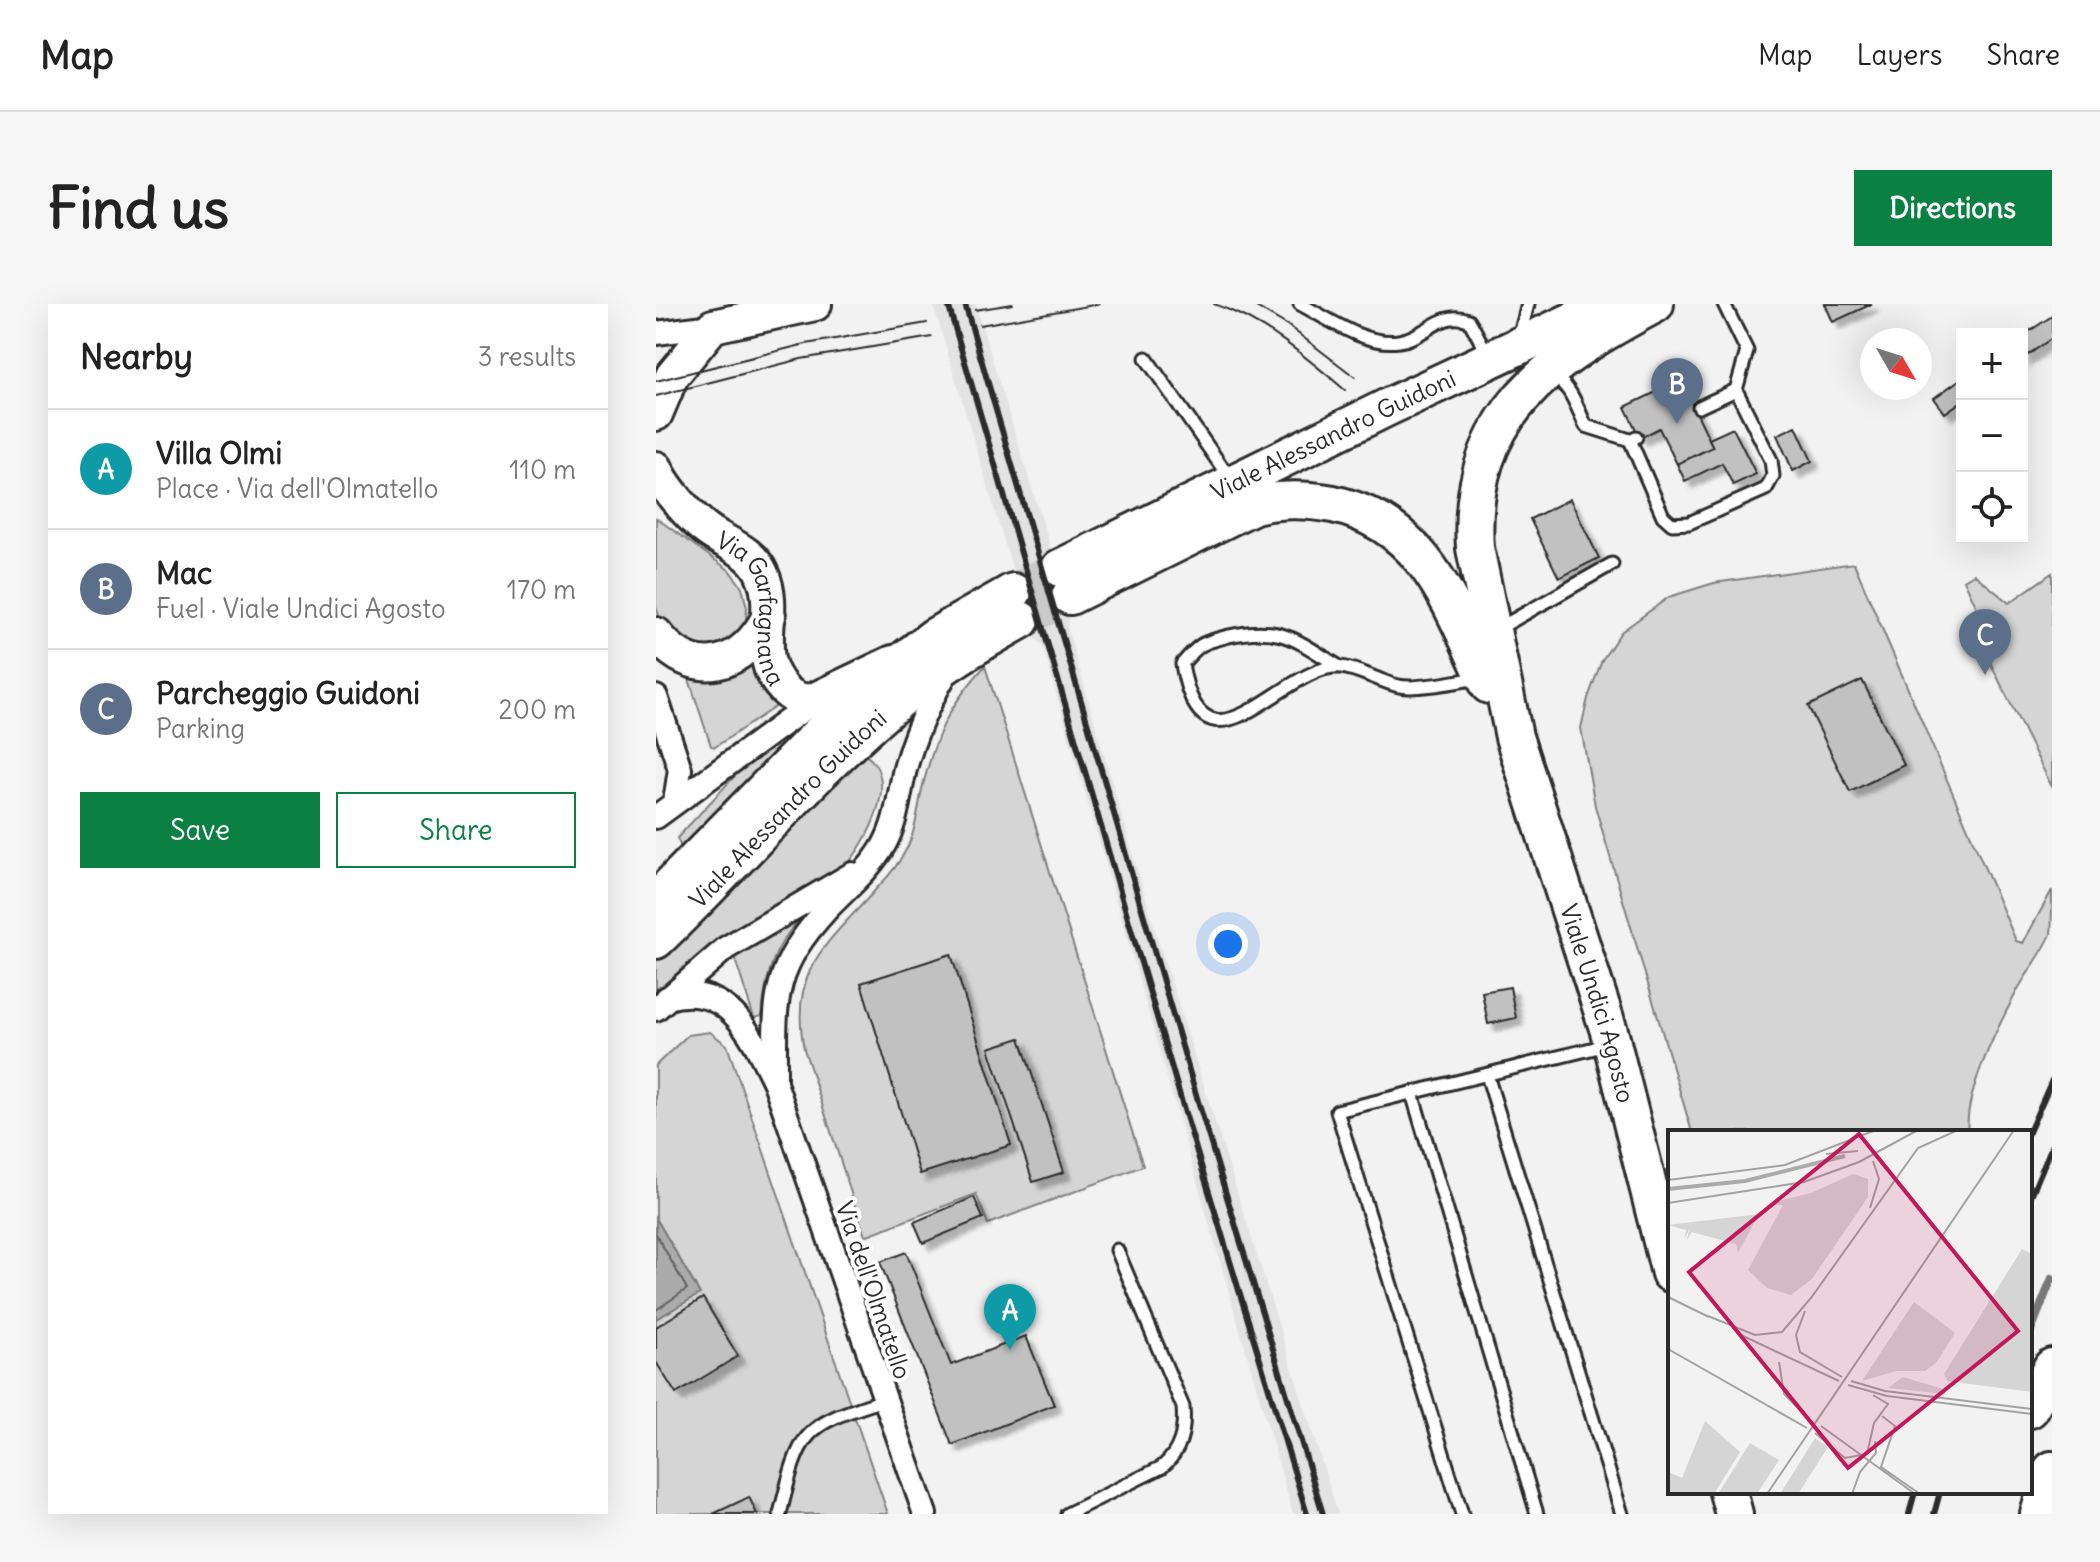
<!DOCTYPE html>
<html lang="en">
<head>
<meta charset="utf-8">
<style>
  :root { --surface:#fff; --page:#f6f6f6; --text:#222; --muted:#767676; --line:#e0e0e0; --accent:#0b8043 }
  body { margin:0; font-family:Delius,sans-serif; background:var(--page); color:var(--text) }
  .controls { position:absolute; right:24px; top:24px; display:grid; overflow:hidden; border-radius:0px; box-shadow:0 8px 32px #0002 }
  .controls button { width:72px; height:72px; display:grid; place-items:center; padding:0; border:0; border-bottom:2px solid var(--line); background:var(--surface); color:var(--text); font:40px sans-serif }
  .compass { position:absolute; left:1204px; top:24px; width:72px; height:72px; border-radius:50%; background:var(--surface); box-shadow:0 8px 32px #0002; rotate:129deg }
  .you { position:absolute; left:572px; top:640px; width:28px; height:28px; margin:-20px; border:6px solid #fff; border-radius:50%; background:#1a73e8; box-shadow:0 0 0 12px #1a73e833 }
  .badge { display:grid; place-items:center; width:52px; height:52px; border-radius:50%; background:var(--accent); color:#fff; font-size:26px; font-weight:700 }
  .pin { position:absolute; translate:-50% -66px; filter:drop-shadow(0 2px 4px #0008) }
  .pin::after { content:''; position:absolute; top:42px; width:28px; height:24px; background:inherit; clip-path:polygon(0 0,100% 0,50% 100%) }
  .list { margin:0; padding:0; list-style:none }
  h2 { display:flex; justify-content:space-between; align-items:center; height:104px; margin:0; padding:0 32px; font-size:34px }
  h2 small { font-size:26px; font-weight:400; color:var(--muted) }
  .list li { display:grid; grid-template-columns:52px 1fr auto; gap:24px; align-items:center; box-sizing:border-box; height:120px; padding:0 32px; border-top:2px solid var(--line) }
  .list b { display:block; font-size:30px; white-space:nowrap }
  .list p { margin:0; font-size:26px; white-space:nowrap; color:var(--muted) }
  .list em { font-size:26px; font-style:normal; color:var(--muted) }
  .actions { display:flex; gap:16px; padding:24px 32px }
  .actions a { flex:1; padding:18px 0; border:2px solid var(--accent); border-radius:0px; text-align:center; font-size:28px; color:var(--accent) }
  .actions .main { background:var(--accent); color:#fff }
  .icon { flex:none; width:44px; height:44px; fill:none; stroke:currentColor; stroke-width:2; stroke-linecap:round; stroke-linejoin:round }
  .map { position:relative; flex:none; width:1396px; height:1210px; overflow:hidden; border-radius:0px }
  header { display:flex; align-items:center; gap:48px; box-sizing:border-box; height:112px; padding:0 40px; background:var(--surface); border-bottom:2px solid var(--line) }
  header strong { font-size:38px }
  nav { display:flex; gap:44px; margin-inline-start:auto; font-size:28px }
  .intro { display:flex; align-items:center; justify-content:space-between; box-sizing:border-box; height:192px; padding:0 48px }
  h1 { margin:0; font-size:56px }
  .button { padding:20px 36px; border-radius:0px; background:var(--accent); color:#fff; font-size:28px; font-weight:700 }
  main { display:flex; gap:48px; padding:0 48px }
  aside { flex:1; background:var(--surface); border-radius:0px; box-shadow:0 8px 32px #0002 }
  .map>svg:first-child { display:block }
</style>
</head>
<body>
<header>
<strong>Map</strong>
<nav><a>Map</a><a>Layers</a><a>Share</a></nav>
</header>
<div class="intro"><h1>Find us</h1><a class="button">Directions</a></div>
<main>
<aside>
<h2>Nearby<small>3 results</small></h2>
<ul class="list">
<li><span class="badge" style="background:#0f9aa8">A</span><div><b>Villa Olmi</b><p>Place · Via dell'Olmatello</p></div><em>110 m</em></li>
<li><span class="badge" style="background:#5c6f8a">B</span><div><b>Mac</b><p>Fuel · Viale Undici Agosto</p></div><em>170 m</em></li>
<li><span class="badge" style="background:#5c6f8a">C</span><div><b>Parcheggio Guidoni</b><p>Parking</p></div><em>200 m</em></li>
</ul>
<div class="actions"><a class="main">Save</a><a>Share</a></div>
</aside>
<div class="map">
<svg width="1396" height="1210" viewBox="0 0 1396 1210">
  <defs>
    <filter id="shadow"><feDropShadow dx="7" dy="7" stdDeviation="2" flood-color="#0004"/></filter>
  </defs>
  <rect width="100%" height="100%" fill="#f2f2f2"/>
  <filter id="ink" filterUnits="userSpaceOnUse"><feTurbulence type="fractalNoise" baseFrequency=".0125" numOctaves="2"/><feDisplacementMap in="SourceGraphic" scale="16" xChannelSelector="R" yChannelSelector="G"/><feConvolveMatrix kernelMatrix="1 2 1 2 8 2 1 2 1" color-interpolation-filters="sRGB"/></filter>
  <g filter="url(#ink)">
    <!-- built -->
    <path fill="#e3e3e3" d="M277 0H319L414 307 411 323 500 629 682 1210H637L386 340 377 334Z"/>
    <!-- green -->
    <g fill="#d5d5d5" stroke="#808080" stroke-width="2">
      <path d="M0 214 73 266 86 283 91 304 89 324 79 336 44 350 9 327 0 303Z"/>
      <path d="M1198 259 1360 637 1367 639 1396 586C1396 599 1396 618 1395 630 1387 650 1370 669 1360 689 1342 722 1307 792 1312 828H1036L939 502 925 424 932 394 946 356 965 328 1013 293 1058 279Z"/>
      <path d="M1396 269V483L1317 324 1327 317 1308 276 1318 270 1353 299Z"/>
      <path d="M96 356C94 375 106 387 119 399V403L59 443 55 442 31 369Z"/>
      <path d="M329 362 487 862 332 920 320 890 209 932 148 745C132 663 173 639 222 583 233 572 244 558 251 544 260 526 262 504 266 485 280 430 291 404 329 362Z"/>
      <path d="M155 417 26 546 21 534 90 460Z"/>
      <path d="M206 449C248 471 211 540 188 564L0 691V656L46 614Z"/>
      <path d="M159 599C122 634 110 661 106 712L98 714 77 649Z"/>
      <path d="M54 728 71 741 232 1210H0V761L32 731Z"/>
    </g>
    <!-- water -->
    <path fill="#ababab" stroke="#787878" stroke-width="2" d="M0 914 44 990 0 1015Z"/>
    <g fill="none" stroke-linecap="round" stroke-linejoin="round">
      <!-- shore -->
      <path stroke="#5e5e5e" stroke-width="2" d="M0 930 31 985 0 1006"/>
      <!-- stream -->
      <path stroke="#787878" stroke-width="8" d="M1374 1029 1396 974"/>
    </g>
    <!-- building -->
    <g fill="#c1c1c1" stroke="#2b2b2b" stroke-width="2" filter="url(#shadow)">
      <path d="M1169 0H1216L1177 18Z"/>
      <path d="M1396 12V34L1366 55V32Z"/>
      <path d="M1306 74V97L1289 109 1278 94Z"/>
      <path d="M1025 76 1057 143 1021 160 1003 124 984 134 969 103Z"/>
      <path d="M1140 122 1156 157 1137 167 1121 131Z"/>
      <path d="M1077 124 1100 170 1077 181 1066 159 1029 177 1021 160 1057 143 1053 135Z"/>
      <path d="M914 195 943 254 903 274 874 215Z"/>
      <path d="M1206 376 1248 461 1194 488 1152 402Z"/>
      <path d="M295 650 355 841 264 870 205 679Z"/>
      <path d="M854 683 860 714 832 720 826 688Z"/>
      <path d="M364 734 408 868 377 878 333 744Z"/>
      <path d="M318 893 327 914 267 939 258 918Z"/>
      <path d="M250 948 295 1061 370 1032 398 1101 296 1141 224 958Z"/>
      <path d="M47 994 82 1052 20 1090 0 1058V1023Z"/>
      <path d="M93 1193 101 1210H57Z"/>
    </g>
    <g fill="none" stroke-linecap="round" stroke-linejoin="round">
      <!-- primary-tunnel -->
      <g stroke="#cacaca" stroke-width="36" stroke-dasharray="36 18" stroke-linecap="butt">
        <path d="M357 288 404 264"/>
        <path d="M365 316 414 292"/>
      </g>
      <defs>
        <g id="lane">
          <path d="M644 0C673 15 709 42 743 37 771 33 783 6 813 16L832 51"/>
          <path d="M863 34 872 0"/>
          <path d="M490 54 575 176"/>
          <path d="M896 74C914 77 922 107 930 122L974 136 980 133"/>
          <path d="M1043 103 1080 86 1091 47 1068 0"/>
          <path d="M974 136 1007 212 1016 220 1033 219 1110 185 1117 172 1115 156 1080 86"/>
          <path d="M840 326 956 260"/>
          <path d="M684 363C641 337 626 320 573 332 546 339 545 338 526 360 547 488 628 358 685 363 704 365 724 378 743 382 760 386 803 377 822 374"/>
          <path d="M831 771 966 1210"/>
          <path d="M756 789 881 1210"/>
          <path d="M124 1210C144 1127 145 1122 228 1096"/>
          <path d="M411 1210 506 1163C525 1147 529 1127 527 1103L461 946"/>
          <path d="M806 1210 681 807 951 741"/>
        </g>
        <g id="street">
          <path d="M0 29 57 22"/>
          <path d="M0 393 24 465 19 498"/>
          <path d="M0 513 164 393"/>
          <path d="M11 694C73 676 97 734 119 779L269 1210"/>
          <path d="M0 705 70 644 196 570"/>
          <path d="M119 774C119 695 115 666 171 605 191 584 214 566 228 541 241 518 243 490 249 465 258 430 272 400 290 369"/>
        </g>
        <g id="secondary">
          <path d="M0 110 16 72 57 22 159 0"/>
          <path id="s1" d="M0 164C7 182 34 213 50 225 69 240 96 246 106 270 119 299 107 326 112 355 116 375 134 400 157 396L237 358"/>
          <path d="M0 330C38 378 87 364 113 312"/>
        </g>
        <g id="primary">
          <path id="s2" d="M999 0C894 56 810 110 819 244L858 433 953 727 1014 969"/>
          <path id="s3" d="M404 264 732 103 953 0"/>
          <path d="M414 292 598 201C625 194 650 195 677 200 772 221 795 303 833 381"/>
          <path d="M0 596 175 418 230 370 278 333 357 288"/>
          <path id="s4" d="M0 636C83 558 155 468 243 396 281 364 322 340 365 316"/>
          <path d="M1374 1105 1396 1063"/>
          <path d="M1072 1188 1078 1210"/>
          <path d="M1383 1210 1396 1166"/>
        </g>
      </defs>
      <!-- lane casing -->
      <use href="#lane" stroke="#2b2b2b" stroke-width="17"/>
      <!-- street casing -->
      <use href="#street" stroke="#2b2b2b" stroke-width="28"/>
      <!-- secondary casing -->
      <use href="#secondary" stroke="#2b2b2b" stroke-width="38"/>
      <!-- primary casing -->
      <use href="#primary" stroke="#2b2b2b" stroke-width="42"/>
      <!-- lane -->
      <use href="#lane" stroke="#fff" stroke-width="11"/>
      <!-- street -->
      <use href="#street" stroke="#fff" stroke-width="22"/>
      <!-- secondary -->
      <use href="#secondary" stroke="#fff" stroke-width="32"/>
      <!-- primary -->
      <use href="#primary" stroke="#fff" stroke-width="36"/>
      <!-- tram -->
      <g stroke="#2b2b2b" stroke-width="2">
        <path d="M558 0C608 17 649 52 689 86"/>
        <path d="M595 0 631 21 699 73"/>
        <path d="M319 6 357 0"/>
        <path d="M324 21 443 0"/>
        <path d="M0 77 150 40 271 19"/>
        <path d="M0 92 145 55 276 33"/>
      </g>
      <!-- rail -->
      <g stroke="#2b2b2b" stroke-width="6">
        <path d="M292 0 529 809 651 1210"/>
        <path d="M309 0 544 804 667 1210"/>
        <path d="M1373 828 1396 776"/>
        <path d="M1374 894 1396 842"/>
        <path d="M1253 1210 1259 1188"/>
        <path d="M1278 1210 1284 1188"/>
      </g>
    </g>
  </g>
  <g text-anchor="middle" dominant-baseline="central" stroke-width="8" stroke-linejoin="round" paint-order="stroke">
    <!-- street labels -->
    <g font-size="24" fill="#2b2b2b" stroke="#fff">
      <text stroke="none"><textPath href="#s3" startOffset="304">Viale Alessandro Guidoni</textPath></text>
      <text stroke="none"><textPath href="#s1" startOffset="180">Via Garfagnana</textPath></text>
      <text stroke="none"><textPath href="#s4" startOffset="186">Viale Alessandro Guidoni</textPath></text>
      <text stroke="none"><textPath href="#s2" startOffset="798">Viale Undici Agosto</textPath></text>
      <text transform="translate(218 986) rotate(71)">Via dell'Olmatello</text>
    </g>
  </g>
  <!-- overview -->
  <g transform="translate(1012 826)">
    <rect width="364" height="364" fill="#f2f2f2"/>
    <path d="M185 44 200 49V67L144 149 123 165 99 158 80 140 115 75H104L106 72 143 63ZM91 84 70 123 68 114 24 102 19 110 21 100 16 109 18 100 0 95ZM354 119 364 124V262L279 251 276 244ZM246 172 287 203 268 233 257 241H228L194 251ZM235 247 278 260 277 264 220 258ZM37 291 72 322 46 364H0V342L14 348ZM147 308 160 317 130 364H112ZM82 313 111 330 89 364H50Z" fill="#d5d5d5"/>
    <path fill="none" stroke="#ababab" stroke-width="4" d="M0 59 77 51 177 26"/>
    <path fill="none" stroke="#a2a2a2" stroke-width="2" d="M158 24 190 21M0 50 117 35 208 0M0 73 136 52 191 32 250 0M202 78 211 49 205 31M0 167 41 187M137 181 128 205 132 222 174 247M40 186 87 205 114 202 143 168 250 18 290 0M73 205 171 251M0 219 139 298M111 232 116 264 145 293M183 251 217 261 364 279M180 255 219 266 364 284M214 286 227 296 213 337 252 364M153 296 247 364M147 303 177 328 199 324 206 293 220 274 205 265M99 364 346 0M184 364 192 342 208 323 207 311"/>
    <path fill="#c2185b" fill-opacity="0.15" stroke="#c2185b" stroke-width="4" d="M191 4 350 201 180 338 21 142Z"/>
    <rect width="364" height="364" fill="none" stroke="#2b2b2b" stroke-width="4"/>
  </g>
</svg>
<div class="controls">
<button>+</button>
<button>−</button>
<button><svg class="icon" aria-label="locate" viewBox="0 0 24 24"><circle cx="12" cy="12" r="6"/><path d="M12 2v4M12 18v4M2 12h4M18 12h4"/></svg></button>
</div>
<svg class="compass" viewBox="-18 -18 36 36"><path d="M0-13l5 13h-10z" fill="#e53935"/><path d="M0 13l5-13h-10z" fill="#767676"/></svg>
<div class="you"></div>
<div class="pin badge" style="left:354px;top:1046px;background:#0f9aa8">A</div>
<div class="pin badge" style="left:1021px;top:120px;background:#5c6f8a">B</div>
<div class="pin badge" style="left:1329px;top:371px;background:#5c6f8a">C</div>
</div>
</main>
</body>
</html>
